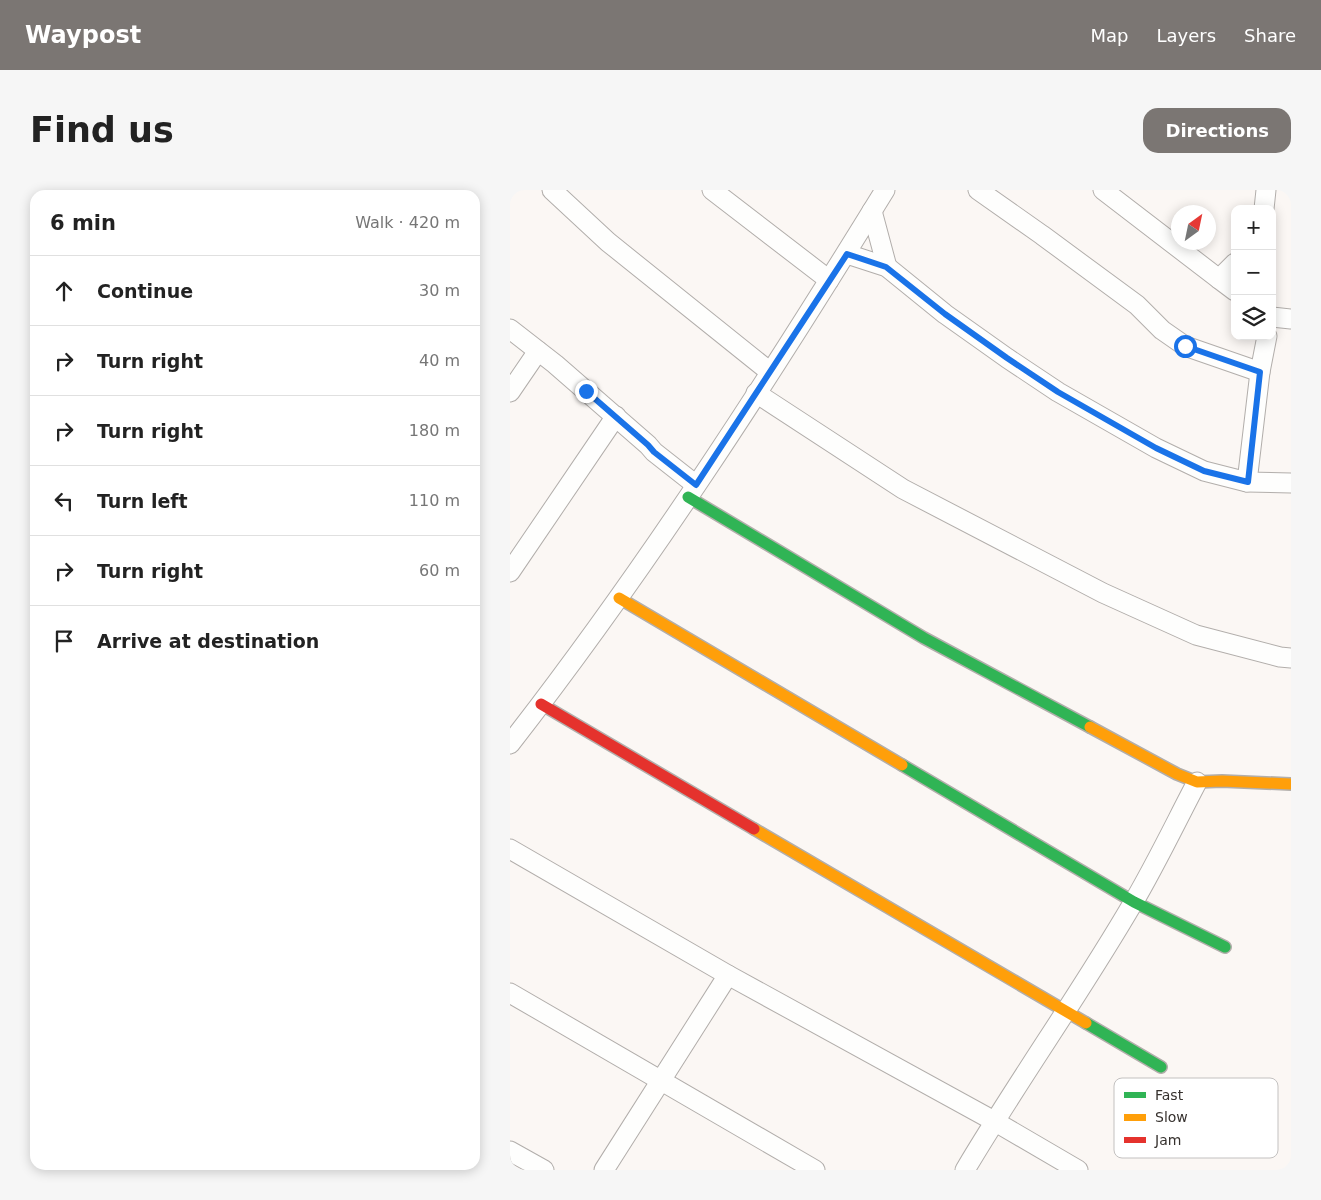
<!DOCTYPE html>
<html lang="en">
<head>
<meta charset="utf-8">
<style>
  :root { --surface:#fff; --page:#f6f6f6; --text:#222; --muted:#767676; --line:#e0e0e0; --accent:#7b7673 }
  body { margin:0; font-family:"DejaVu Sans",sans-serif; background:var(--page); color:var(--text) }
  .controls { position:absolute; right:15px; top:15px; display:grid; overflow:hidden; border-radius:10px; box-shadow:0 2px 12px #0003 }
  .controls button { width:45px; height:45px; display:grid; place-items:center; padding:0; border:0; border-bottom:1px solid var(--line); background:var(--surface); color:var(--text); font:25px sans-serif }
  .compass { position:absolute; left:661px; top:15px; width:45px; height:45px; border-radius:50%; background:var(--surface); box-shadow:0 2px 12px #0003; rotate:33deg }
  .stop { position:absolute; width:15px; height:15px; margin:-11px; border:4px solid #1a73e8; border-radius:50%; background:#fff }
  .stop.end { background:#1a73e8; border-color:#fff; box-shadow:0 1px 5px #0008 }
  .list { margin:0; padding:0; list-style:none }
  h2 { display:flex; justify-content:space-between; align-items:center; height:65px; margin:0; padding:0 20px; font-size:21px }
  h2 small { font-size:16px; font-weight:400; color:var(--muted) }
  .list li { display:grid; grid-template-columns:32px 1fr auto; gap:15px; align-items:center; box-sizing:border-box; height:70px; padding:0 20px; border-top:1px solid var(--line) }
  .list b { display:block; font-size:19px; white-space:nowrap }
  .list em { font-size:16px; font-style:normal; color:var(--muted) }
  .icon { flex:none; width:28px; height:28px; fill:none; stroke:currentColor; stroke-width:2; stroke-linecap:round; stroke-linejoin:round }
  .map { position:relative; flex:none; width:781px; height:980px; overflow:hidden; border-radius:15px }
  header { display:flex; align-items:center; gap:30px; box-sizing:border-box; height:70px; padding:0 25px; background:var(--accent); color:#fff }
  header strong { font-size:24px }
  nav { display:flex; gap:28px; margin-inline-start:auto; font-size:18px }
  .intro { display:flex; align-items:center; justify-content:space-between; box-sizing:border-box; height:120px; padding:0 30px }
  h1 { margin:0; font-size:35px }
  .button { padding:12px 22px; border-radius:15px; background:var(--accent); color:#fff; font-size:18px; font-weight:700 }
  main { display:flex; gap:30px; padding:0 30px }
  aside { flex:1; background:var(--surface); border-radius:15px; box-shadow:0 2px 12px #0003 }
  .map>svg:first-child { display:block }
</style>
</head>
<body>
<header>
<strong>Waypost</strong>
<nav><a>Map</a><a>Layers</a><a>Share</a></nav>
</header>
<div class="intro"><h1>Find us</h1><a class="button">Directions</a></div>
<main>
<aside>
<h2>6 min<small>Walk · 420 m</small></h2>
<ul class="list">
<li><svg class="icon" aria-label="ahead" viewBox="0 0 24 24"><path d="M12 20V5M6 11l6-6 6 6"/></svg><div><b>Continue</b></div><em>30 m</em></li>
<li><svg class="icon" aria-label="right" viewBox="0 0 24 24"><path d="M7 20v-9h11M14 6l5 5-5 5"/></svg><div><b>Turn right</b></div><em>40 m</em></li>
<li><svg class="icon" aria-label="right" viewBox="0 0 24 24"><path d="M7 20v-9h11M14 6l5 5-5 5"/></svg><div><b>Turn right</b></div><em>180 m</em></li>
<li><svg class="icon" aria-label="left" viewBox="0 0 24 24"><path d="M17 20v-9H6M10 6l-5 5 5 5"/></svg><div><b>Turn left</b></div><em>110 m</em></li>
<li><svg class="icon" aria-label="right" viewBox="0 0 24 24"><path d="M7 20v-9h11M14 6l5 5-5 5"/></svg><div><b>Turn right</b></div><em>60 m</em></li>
<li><svg class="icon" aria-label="arrive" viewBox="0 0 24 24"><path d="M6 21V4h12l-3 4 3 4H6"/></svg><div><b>Arrive at destination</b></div></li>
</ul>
</aside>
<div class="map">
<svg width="781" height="980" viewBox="0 0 781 980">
  <rect width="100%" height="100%" fill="#fbf7f4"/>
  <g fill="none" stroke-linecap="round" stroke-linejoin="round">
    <defs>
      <g id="street">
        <path d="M42 0 98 52 260 182"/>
        <path d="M202 0 319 90"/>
        <path d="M468 0 532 45 627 115 652 140 675 156 750 182"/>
        <path d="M593 0 709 89 725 73"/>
        <path d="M754 19 756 0"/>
        <path d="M362 21 377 77"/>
        <path d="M337 64 377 77 435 124 497 168 548 202 646 258 694 281 737 292 781 293"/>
        <path d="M709 89 725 101"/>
        <path d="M762 127 781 129"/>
        <path d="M0 139 45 174 138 255 144 262 186 295"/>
        <path d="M0 202 28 161"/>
        <path d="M246 203 393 299 593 403 686 445 770 467 781 468"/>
        <path d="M737 292 750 182 757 146"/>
        <path d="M0 382 106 226"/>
        <path d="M0 554C137 378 258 190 375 0"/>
        <path d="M0 659 218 785 484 931 568 980"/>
        <path d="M0 803 305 980"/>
        <path d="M0 961 34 980"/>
        <path d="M94 980 218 785"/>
        <path d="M455 980C509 889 570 804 623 713 646 674 666 632 687 592"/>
      </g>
      <g id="fast">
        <path d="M178 307 414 448 580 537"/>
        <path d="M392 575 624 712 715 757"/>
        <path d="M576 833 651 877"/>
      </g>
      <g id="slow">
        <path d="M109 408 392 575"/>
        <path d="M580 537 667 584 687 592 712 591 781 594"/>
        <path d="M244 639 576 833"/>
      </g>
      <path id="jam" d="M31 514 244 639"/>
    </defs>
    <!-- street casing -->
    <use href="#street" stroke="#b2aeab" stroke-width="21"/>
    <!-- fast casing -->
    <use href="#fast" stroke="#b2aeab" stroke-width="14"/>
    <!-- slow casing -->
    <use href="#slow" stroke="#b2aeab" stroke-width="14"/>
    <!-- jam casing -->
    <use href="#jam" stroke="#b2aeab" stroke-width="14"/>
    <!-- street -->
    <use href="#street" stroke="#fefefd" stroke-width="19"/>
    <!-- fast -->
    <use href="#fast" stroke="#30b455" stroke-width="11"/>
    <!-- slow -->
    <use href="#slow" stroke="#ff9f0a" stroke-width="11"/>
    <!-- jam -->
    <use href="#jam" stroke="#e5322d" stroke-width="11"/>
  </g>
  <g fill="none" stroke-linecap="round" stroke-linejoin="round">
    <!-- route -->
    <path stroke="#1a73e8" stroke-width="6" d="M76 201 138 255 144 262 186 295 337 64 376 77 435 124 497 168 548 202 646 258 694 281 738 292 750 182 675 156"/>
  </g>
  <!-- legend -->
  <rect x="604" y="888" width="164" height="80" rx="8" fill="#fff" stroke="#c3c1c0" stroke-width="1"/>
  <rect x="614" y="902" width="22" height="6" fill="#30b455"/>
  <rect x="614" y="924" width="22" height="7" fill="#ff9f0a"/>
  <rect x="614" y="947" width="22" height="6" fill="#e5322d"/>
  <g font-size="14" fill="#36312e">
    <text x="645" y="910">Fast</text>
    <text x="645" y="932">Slow</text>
    <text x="645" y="955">Jam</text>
  </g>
</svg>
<div class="controls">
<button>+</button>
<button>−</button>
<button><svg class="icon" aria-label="layers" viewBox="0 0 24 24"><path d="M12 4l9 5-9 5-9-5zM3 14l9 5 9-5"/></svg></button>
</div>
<svg class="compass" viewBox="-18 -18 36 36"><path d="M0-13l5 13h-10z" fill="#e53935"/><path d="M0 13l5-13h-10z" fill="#767676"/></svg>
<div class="stop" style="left:675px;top:156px"></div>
<div class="stop end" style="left:76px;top:201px"></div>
</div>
</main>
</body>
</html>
